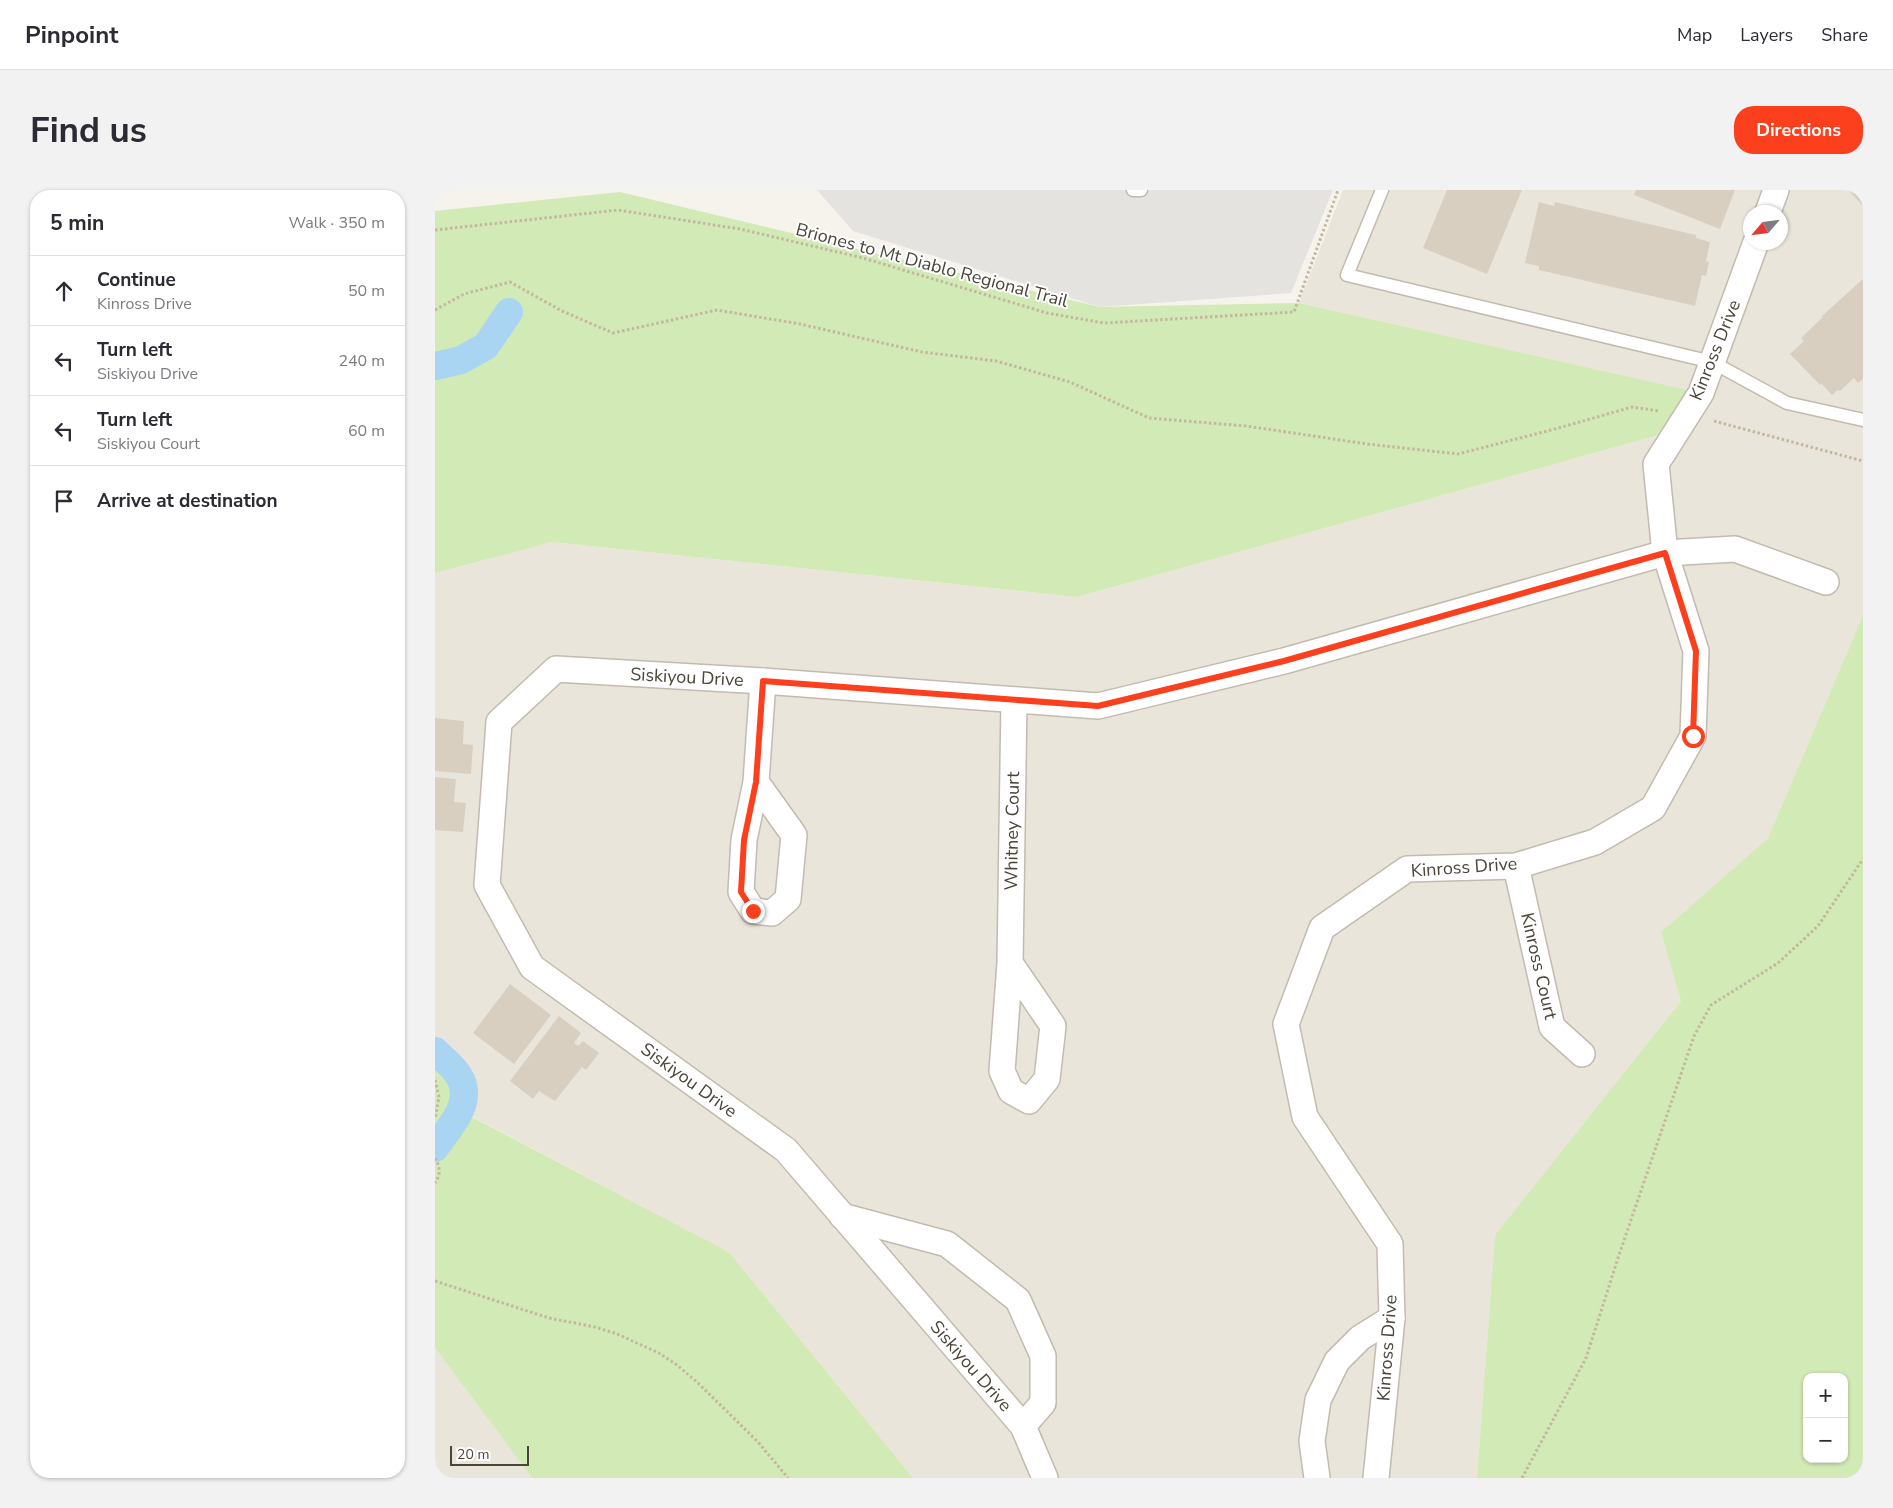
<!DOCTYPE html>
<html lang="en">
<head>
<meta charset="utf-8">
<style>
  :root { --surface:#fff; --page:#f2f2f3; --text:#2b2b33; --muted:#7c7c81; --line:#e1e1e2; --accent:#fc3f1d }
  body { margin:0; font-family:"Nunito Sans",sans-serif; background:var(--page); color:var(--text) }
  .controls { position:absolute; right:15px; bottom:15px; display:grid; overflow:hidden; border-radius:10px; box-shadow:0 1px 4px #0004 }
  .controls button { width:45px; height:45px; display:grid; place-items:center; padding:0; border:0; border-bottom:1px solid var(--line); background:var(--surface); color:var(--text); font:25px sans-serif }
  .compass { position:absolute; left:1308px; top:15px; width:45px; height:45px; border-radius:50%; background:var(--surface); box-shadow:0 1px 4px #0004; rotate:242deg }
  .scale { position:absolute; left:15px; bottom:12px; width:79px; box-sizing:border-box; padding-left:5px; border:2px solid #4b4439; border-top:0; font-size:14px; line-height:18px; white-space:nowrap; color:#4b4439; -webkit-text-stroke:4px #fff; paint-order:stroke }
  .stop { position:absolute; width:15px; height:15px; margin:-11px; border:4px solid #fc3f1d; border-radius:50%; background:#fff }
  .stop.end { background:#fc3f1d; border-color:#fff; box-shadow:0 1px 5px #0008 }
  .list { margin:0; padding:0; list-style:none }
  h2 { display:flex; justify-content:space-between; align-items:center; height:65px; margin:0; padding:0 20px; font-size:21px }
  h2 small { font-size:16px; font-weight:400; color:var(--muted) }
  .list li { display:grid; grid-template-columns:32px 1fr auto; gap:15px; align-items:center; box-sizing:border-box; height:70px; padding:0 20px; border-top:1px solid var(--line) }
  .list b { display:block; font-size:19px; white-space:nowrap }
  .list p { margin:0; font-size:16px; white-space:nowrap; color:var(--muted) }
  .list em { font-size:16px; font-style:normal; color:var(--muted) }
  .icon { flex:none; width:28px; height:28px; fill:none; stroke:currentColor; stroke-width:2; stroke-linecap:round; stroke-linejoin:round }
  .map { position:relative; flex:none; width:1428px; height:1288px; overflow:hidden; border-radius:20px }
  header { display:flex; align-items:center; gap:30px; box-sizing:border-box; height:70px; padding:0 25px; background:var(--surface); border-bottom:1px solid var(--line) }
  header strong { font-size:24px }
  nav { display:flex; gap:28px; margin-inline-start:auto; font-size:18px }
  .intro { display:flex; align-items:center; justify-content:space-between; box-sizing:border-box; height:120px; padding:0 30px }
  h1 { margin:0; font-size:35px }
  .button { padding:12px 22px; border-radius:20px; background:var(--accent); color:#fff; font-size:18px; font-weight:700 }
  main { display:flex; gap:30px; padding:0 30px }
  aside { flex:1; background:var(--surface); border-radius:20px; box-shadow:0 1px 4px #0004 }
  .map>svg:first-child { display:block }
</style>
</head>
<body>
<header>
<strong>Pinpoint</strong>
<nav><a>Map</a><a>Layers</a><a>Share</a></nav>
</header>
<div class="intro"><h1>Find us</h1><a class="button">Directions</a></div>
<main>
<aside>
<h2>5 min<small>Walk · 350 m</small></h2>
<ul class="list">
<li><svg class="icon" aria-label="ahead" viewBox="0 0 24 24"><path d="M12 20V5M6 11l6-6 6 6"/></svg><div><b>Continue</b><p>Kinross Drive</p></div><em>50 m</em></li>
<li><svg class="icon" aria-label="left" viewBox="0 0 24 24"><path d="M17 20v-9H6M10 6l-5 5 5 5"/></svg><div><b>Turn left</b><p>Siskiyou Drive</p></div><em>240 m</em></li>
<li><svg class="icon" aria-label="left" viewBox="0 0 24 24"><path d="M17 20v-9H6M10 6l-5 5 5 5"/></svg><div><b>Turn left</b><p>Siskiyou Court</p></div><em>60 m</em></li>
<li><svg class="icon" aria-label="arrive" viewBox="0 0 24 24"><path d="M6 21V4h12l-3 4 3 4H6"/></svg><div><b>Arrive at destination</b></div></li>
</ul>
</aside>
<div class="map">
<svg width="1428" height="1288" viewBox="0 0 1428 1288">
  <rect width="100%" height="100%" fill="#f6f3ec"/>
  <!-- residential -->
  <g fill="#eae5da" fill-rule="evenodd">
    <path d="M908 0H1428V425L1333 648 1226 742 1246 811 1060 1045 1042 1288H478L294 1062 34 925 42 911 0 847V383L117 352 642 407 1242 240 1265 203 864 113ZM1316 22H1346V52H1316Z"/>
    <path d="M0 1158 97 1288H0Z"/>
  </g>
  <!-- green -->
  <g fill="#d2eab5" fill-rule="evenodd">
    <path d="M185 2 665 117 864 113 1266 203 1242 240 642 407 117 352 0 383V21Z"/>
    <path d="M1428 425V1288H1042L1060 1045 1246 811 1226 742 1333 648ZM1372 1187H1409V1269H1372Z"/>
    <path d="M0 847 42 911 35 926 294 1062 478 1288H97L0 1158Z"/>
  </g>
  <!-- parking -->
  <path fill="#e5e3e0" d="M382 0H898L856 103 665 117 418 41Z"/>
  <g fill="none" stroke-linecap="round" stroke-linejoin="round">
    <!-- canal -->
    <g stroke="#a9d4f2" stroke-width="28">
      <path d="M0 176 26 170 51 156 74 122"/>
      <path d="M0 861C8 869 19 877 24 886 40 912 14 938 0 958"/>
    </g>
  </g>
  <!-- building -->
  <g fill="#d8cfc1">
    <path d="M1012 0H1087L1052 84 988 58Z"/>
    <path d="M1201 0H1300L1285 39 1199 5Z"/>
    <path d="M1413 0H1428V16Z"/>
    <path d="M1104 12 1119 16 1120 12 1261 45V48L1275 52 1271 71 1274 72 1271 86 1267 85 1260 116 1104 80V76L1090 73Z"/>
    <path d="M1428 89V189L1423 193 1419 188 1405 201 1403 200 1397 205 1386 193 1385 195 1355 164 1369 151 1366 148 1388 127 1387 126Z"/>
    <path d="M0 528 29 531 28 554 38 555 36 584 0 581Z"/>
    <path d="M0 587 21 589 19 612 31 613 28 642 0 640Z"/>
    <path d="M75 794 116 825 79 874 38 843Z"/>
    <path d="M124 826 146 843 139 853 143 856 148 851 164 863 151 880 147 877 120 911 104 901 98 909 75 891Z"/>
  </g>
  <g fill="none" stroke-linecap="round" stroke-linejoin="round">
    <defs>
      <g id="service">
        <path d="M698 0H706"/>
        <path d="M947 0 912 85 1277 172 1352 213 1428 230"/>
      </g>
      <g id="minor">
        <path d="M1333 22 1341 0"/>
        <path d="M321 592 359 645 353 709 337 723 318 721 306 702 309 650 321 592 328 491"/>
        <path d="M1081 676 1117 837 1147 864"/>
        <path d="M575 773 618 836 612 889 594 911 576 901 567 881 575 773 579 510"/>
        <path d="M407 1026 512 1054 583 1110 608 1166V1213L588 1236"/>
        <path d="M610 1288 588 1236 351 960 97 777 52 695 64 532 121 479 328 491 663 516 849 471 1230 363 1300 359 1391 392"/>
        <path d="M882 1288 877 1251 883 1210 902 1171 925 1148 957 1128"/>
        <path d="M941 1288 957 1128 955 1054 870 927 851 834 887 738 972 679 1081 676 1160 652 1218 618 1258 546 1261 461 1230 363 1221 274 1266 203 1321 52"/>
      </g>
    </defs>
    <!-- service casing -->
    <use href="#service" stroke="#c2bbae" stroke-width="15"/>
    <!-- minor casing -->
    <use href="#minor" stroke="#c2bbae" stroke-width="28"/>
    <!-- path -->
    <g stroke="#c4b79f" stroke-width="3" stroke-dasharray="2.5 2.5" stroke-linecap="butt">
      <path d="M0 40 183 20 305 39 428 68 612 123 669 133 859 122 903 0"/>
      <path d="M0 120 29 104 75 92 127 121 178 143 282 120 365 134 487 162 561 171 635 192 714 228 811 236 932 254 1023 264 1120 239 1197 217 1224 221"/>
      <path d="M1279 231 1428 271"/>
      <path d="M0 890 4 907 0 929"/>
      <path d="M0 968C5 977 6 984 0 993"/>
      <path d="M0 1091 114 1128 160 1137 182 1144 224 1163 242 1175 262 1192 323 1252 353 1288"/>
      <path d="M1087 1288 1151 1168 1184 1065 1259 846 1276 815 1343 773 1383 736 1428 669"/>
    </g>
    <!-- service -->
    <use href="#service" stroke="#fff" stroke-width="12"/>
    <!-- minor -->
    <use href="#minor" stroke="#fff" stroke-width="25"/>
  </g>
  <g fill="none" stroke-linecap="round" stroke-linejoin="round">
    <!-- route -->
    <path stroke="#fc3f1d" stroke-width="6" d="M318 721 306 702 309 650 321 592 328 491 663 516 849 471 1230 363 1261 461 1258 546"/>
  </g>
  <g text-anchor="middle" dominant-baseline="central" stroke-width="4" stroke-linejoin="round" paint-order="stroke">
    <!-- street labels -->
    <g font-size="18" fill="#4b4439" stroke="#fff">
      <text transform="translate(497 75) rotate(15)">Briones to Mt Diablo Regional Trail</text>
      <text transform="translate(1280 160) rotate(-68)">Kinross Drive</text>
      <text transform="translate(252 487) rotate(3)">Siskiyou Drive</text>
      <text transform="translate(577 641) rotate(-89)">Whitney Court</text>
      <text transform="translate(1029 677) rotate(-4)">Kinross Drive</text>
      <text transform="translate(1104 776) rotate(77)">Kinross Court</text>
      <text transform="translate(254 890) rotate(36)">Siskiyou Drive</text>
      <text transform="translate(952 1158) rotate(-86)">Kinross Drive</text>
      <text transform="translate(536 1176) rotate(49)">Siskiyou Drive</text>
    </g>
  </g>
</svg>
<div class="controls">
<button>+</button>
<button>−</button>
</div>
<svg class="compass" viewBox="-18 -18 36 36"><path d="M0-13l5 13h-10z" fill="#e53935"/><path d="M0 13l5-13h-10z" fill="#7c7c81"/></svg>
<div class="scale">20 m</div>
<div class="stop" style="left:1258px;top:546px"></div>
<div class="stop end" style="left:318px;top:721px"></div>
</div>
</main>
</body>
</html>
